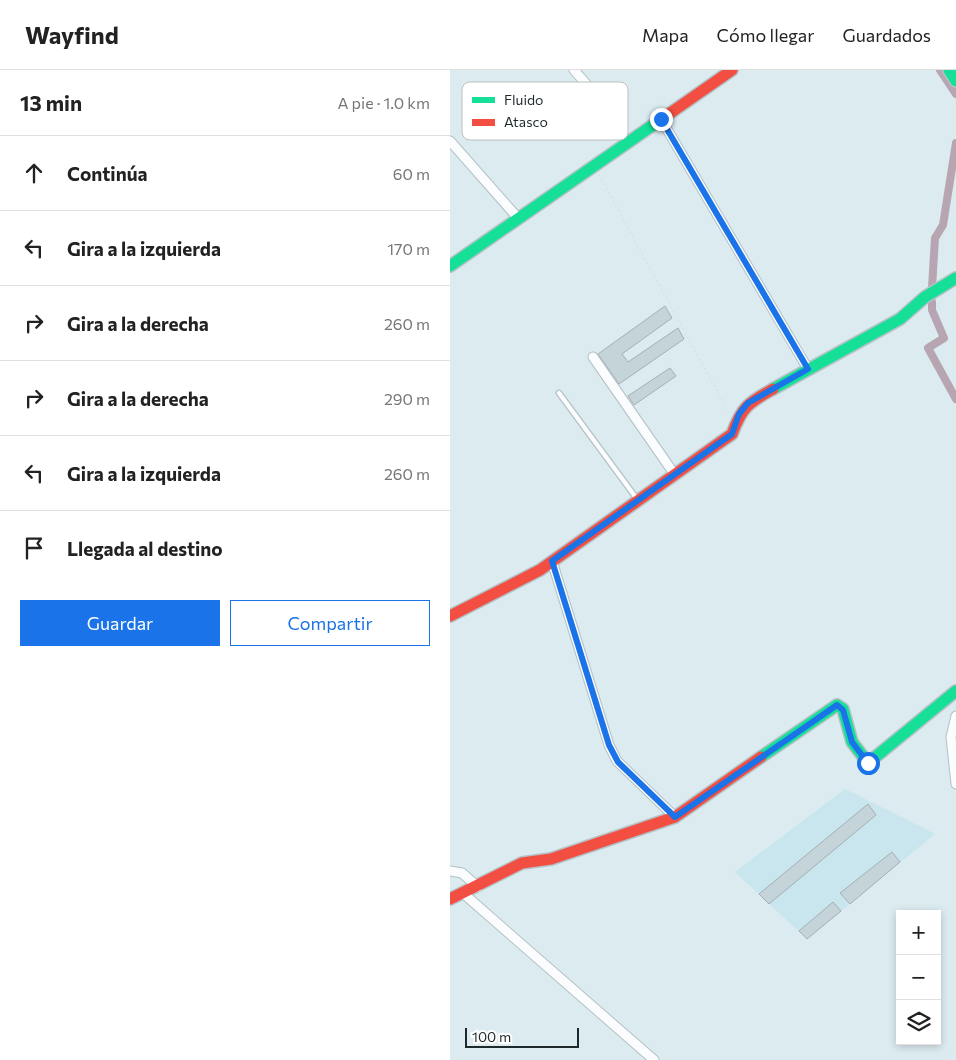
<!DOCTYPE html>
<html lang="es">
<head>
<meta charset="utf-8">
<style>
  :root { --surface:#fff; --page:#f6f6f6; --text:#222; --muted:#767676; --line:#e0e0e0; --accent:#1a73e8 }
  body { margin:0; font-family:Commissioner,sans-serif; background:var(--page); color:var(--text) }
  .controls { position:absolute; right:15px; bottom:15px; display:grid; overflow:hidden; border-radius:0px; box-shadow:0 2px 8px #0003 }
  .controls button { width:45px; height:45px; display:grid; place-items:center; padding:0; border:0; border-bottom:1px solid var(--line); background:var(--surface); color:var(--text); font:25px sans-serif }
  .scale { position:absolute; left:15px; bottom:12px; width:114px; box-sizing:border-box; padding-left:5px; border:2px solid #1e292c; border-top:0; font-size:14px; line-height:18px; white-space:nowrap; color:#1e292c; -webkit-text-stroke:4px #fff; paint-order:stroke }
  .stop { position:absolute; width:15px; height:15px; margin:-11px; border:4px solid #1a73e8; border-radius:50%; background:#fff }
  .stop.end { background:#1a73e8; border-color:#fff; box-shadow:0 1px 5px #0008 }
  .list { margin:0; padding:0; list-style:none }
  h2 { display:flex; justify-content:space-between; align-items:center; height:65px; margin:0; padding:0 20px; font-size:21px }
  h2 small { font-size:16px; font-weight:400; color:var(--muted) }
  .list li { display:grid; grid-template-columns:32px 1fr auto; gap:15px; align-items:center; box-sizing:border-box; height:75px; padding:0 20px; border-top:1px solid var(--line) }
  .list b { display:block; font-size:19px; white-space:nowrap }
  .list em { font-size:16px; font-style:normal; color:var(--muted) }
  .actions { display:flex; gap:10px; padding:15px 20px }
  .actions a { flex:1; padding:11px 0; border:1px solid var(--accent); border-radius:0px; text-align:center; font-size:18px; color:var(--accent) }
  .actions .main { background:var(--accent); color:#fff }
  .icon { flex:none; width:28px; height:28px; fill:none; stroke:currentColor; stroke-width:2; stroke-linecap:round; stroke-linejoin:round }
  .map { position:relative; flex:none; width:506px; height:990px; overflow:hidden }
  header { display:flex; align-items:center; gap:30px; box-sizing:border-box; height:70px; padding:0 25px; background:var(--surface); border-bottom:1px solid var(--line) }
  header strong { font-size:24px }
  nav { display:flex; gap:28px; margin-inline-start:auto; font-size:18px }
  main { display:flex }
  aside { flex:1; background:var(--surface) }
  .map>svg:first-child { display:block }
</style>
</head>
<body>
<header>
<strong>Wayfind</strong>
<nav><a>Mapa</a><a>Cómo llegar</a><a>Guardados</a></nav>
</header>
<main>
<aside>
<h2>13 min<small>A pie · 1.0 km</small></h2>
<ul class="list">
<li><svg class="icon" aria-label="ahead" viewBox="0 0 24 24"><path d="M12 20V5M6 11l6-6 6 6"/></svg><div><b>Continúa</b></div><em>60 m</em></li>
<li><svg class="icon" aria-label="left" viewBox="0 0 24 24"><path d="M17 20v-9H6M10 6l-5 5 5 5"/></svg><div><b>Gira a la izquierda</b></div><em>170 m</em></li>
<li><svg class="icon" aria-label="right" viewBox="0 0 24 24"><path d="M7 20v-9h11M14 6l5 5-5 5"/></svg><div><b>Gira a la derecha</b></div><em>260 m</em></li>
<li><svg class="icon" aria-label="right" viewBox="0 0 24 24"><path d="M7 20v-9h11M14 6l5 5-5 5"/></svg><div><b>Gira a la derecha</b></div><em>290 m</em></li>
<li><svg class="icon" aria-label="left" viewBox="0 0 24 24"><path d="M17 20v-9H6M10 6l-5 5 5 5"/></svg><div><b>Gira a la izquierda</b></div><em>260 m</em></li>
<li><svg class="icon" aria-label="arrive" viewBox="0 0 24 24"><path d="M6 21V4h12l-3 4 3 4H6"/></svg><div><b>Llegada al destino</b></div></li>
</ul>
<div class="actions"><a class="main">Guardar</a><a>Compartir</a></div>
</aside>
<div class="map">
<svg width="506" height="990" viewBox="0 0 506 990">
  <rect width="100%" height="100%" fill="#dbebf0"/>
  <!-- built -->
  <path fill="#c9e5ee" d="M395 719 485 764 357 869 285 802Z"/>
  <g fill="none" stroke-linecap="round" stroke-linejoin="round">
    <!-- canal -->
    <g stroke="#b7a6b2" stroke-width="8">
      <path d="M490 0 506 24"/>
      <path d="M482 218 485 168 493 155 506 73"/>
      <path d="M482 232V240L494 268 478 278 506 329"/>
    </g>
  </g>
  <!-- building -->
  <g fill="#c5d4d8" stroke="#a3b0b4">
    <path d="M215 236 222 248 172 284 178 292 228 258 234 269 169 314 148 284Z"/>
    <path d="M220 298 226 306 184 335 178 326Z"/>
    <path d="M418 734 426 745 319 834 309 824Z"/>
    <path d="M442 782 450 792 400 834 390 823Z"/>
    <path d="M383 832 391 841 357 869 349 861Z"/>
  </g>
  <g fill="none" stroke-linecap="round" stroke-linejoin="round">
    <defs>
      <path id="lane" d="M109 323 187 429"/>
      <g id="street">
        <path d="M124 0 151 31"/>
        <path d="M211 49 358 299"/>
        <path d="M0 71 67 147"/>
        <path d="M143 287 225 405"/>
        <path d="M102 491 159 675 167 691 225 747"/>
        <path d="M506 646 501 667 506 714"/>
        <path d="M0 801 12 803 28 817"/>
        <path d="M14 824 204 990"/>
      </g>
      <g id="fast">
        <path d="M499 0 506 11"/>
        <path d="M0 196 216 46"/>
        <path d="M323 319 450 249 475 227 506 208"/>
        <path d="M311 687 387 635 393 639 402 672 418 693 506 621"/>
      </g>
      <g id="jam">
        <path d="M216 46 282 0"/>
        <path d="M0 546 90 500 282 364C292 337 298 333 323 319"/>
        <path d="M0 829 72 793 101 789 225 747 311 687"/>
      </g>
    </defs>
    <!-- lane casing -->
    <use href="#lane" stroke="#b4c1c5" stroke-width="7"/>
    <!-- street casing -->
    <use href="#street" stroke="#b4c1c5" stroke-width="11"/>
    <!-- fast casing -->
    <use href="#fast" stroke="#b4c1c5" stroke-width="14"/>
    <!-- jam casing -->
    <use href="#jam" stroke="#b4c1c5" stroke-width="14"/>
    <!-- path -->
    <path stroke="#cfd3d5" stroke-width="1" stroke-dasharray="1 4" stroke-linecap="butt" d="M149 105 279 343"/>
    <!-- lane -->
    <use href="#lane" stroke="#fafcfd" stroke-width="4.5"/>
    <!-- street -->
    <use href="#street" stroke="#fafcfd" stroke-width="9"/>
    <!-- fast -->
    <use href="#fast" stroke="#16e098" stroke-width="11"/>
    <!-- jam -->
    <use href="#jam" stroke="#f24e42" stroke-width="11"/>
  </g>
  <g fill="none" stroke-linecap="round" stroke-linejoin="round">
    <!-- route -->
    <path stroke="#1a73e8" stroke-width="6" d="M211 49 358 299 298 333 289 344 282 364 102 491 159 675 168 692 225 747 387 635 393 640 402 672 418 693"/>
  </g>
  <!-- legend -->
  <rect x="12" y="12" width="166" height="58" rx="8" fill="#fff" stroke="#bcbfc0" stroke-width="1"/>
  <rect x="22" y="27" width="23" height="6" fill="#16e098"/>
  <rect x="22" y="49" width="23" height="7" fill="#f24e42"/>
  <g font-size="14" fill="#1e292c">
    <text x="54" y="35">Fluido</text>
    <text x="54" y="57">Atasco</text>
  </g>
</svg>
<div class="controls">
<button>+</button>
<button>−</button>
<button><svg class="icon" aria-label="layers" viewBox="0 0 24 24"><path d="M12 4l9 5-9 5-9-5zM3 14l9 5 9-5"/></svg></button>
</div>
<div class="scale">100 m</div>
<div class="stop" style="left:418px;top:693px"></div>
<div class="stop end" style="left:211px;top:49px"></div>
</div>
</main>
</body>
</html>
